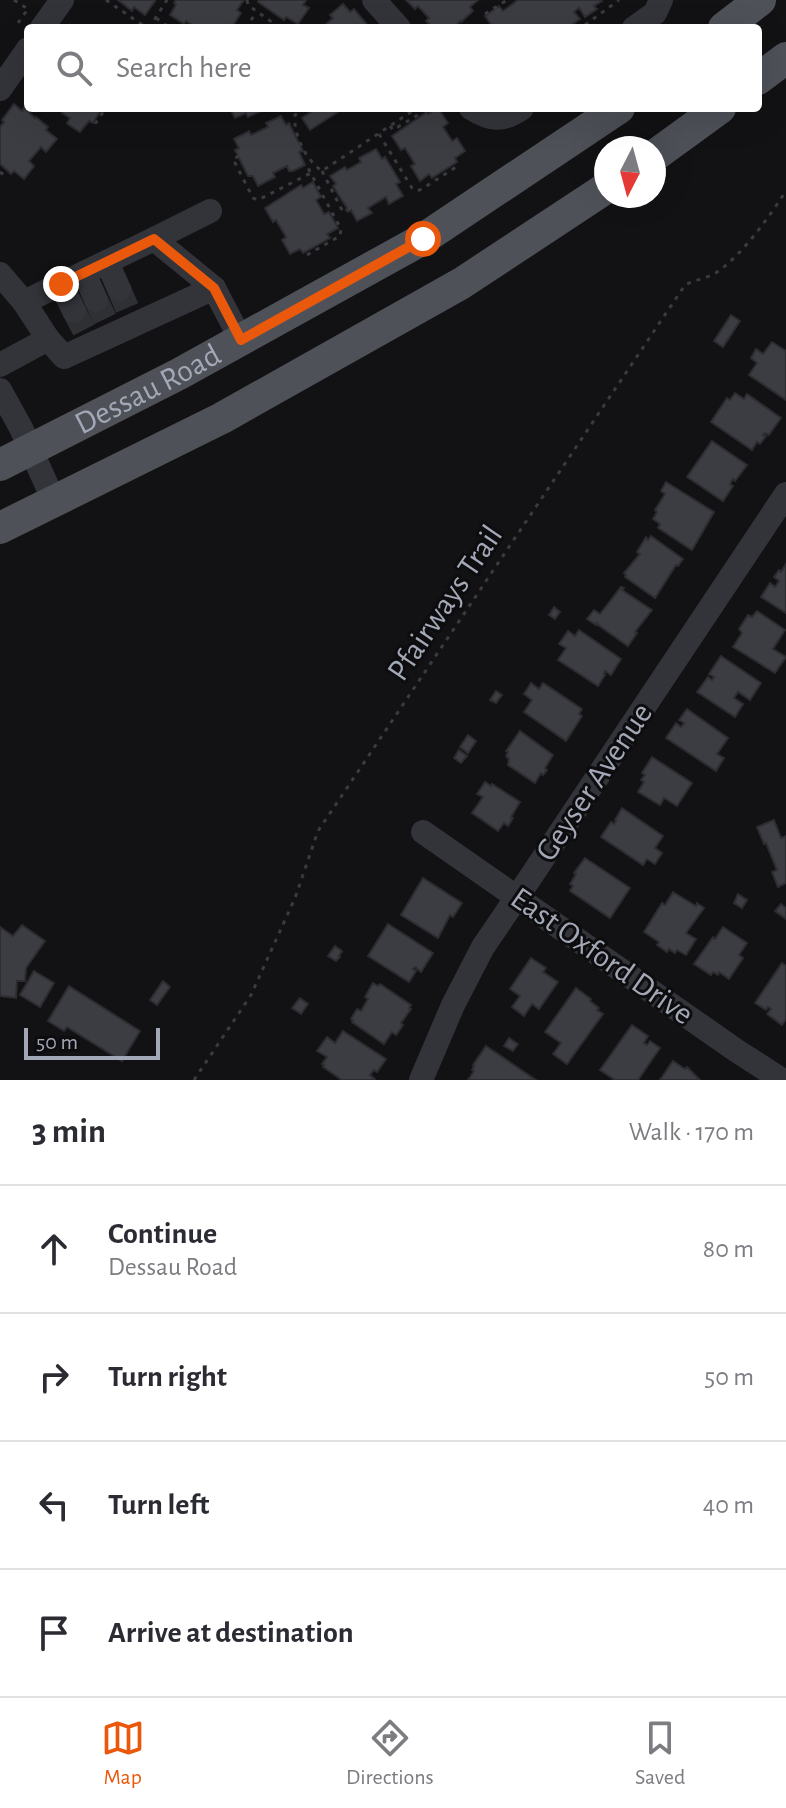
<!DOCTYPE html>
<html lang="en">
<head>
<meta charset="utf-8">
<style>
  :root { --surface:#fff; --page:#f2f2f3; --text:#2b2b33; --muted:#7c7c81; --line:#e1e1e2; --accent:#ea580c }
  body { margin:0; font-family:"Alegreya Sans",sans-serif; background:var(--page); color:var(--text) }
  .compass { position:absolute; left:594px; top:136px; width:72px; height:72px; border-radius:50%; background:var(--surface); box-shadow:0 8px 32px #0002; rotate:186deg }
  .scale { position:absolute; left:24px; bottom:20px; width:136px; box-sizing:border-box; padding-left:8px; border:4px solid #a3a8b6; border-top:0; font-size:22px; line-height:28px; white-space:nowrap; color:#a3a8b6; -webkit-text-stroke:6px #0d0d0f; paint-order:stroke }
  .stop { position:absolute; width:24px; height:24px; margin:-18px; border:6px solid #ea580c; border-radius:50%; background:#fff }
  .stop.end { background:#ea580c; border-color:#fff; box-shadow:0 2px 8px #0008 }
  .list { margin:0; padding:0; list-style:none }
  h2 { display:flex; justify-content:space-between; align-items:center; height:104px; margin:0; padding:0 32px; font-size:34px }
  h2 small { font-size:26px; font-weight:400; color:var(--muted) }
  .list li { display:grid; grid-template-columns:52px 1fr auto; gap:24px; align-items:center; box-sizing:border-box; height:128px; padding:0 32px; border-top:2px solid var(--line) }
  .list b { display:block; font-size:30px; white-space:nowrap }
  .list p { margin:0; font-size:26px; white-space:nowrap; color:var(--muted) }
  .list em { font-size:26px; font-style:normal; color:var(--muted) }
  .icon { flex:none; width:44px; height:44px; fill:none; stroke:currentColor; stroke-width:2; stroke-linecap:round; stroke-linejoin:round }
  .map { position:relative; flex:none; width:786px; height:1080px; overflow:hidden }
  .search { position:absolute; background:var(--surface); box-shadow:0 8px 32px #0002; left:24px; right:24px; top:24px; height:88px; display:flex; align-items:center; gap:20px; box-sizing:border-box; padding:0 28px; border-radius:8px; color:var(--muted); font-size:30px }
  .sheet { height:616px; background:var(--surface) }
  nav { display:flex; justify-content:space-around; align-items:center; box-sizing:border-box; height:112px; border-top:2px solid var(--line); background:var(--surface); font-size:22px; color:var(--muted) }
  nav a { display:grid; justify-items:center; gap:4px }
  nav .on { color:var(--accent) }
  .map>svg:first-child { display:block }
</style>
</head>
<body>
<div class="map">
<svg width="786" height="1080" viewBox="0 0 786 1080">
  <rect width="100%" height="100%" fill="#121214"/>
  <!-- building -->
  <g fill="#3c3d42" stroke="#2c2c31" stroke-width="2">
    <path d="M118 0H153L155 1 145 15 134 7 132 11Z"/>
    <path d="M176 0H244L237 10 241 13 232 27 230 25 228 28H197L186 21 184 24 170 15 176 5 174 3Z"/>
    <path d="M259 0H306L303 5 309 8 298 24 286 17 284 20 258 2Z"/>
    <path d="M406 0H478L470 7 473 11 461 22 460 21 454 28H433L426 21 429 18 418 6 415 9Z"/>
    <path d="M518 0H601L602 1 594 6 597 9 585 17 579 8 574 12 580 19 567 28H492V26L485 16 499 6 503 11Z"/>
    <path d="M343 4 350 12 354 9 370 28H322L333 18 330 15Z"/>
    <path d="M14 104 22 111 24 108 35 118 36 117 48 127 46 130 57 139 46 152 41 147 29 161 34 166 24 179 14 171 11 174 0 164V127L4 122 2 120Z"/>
    <path d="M61 108H102L93 123 89 121 80 132 69 125 67 123 70 118 62 113 64 110Z"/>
    <path d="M230 108H262L263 110 248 117 246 113 235 118Z"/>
    <path d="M317 108H336L338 112 310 130 302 118Z"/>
    <path d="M438 108 448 123 443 127 452 141 457 138 465 151 455 158 457 162 432 178 429 174 420 181 411 166 415 164 405 148 401 150 392 136 427 112 428 114Z"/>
    <path d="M281 116 286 125 289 123 303 151 299 152 305 165 293 171H289L287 166 273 173 275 177 258 186 253 176H248L235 150 239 148 234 139 249 131 251 135 268 127 266 123Z"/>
    <path d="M376 149 382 159 385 157 400 182 396 184 403 196 389 204 386 197 368 208 372 213 357 221 351 210 348 212 346 210 347 208 333 186 336 184 330 176 345 167 347 170 361 162 359 158Z"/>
    <path d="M313 182 321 197 316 200 324 214 329 212 338 228 327 234 330 238 303 253 300 249 290 254 282 240 286 237 276 220 273 222 265 208 301 185 303 188Z"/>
    <path d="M731 315 740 321 723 347 714 341Z"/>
    <path d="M772 342 786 351V400L749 375 757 363 751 358 756 349 763 354Z"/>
    <path d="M735 393 744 399 747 394 781 418 769 435 765 433 763 435 766 436 760 444 757 442 752 450 711 422 727 398 730 400Z"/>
    <path d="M712 441 747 465 735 481 733 479 730 484 733 486 723 501 687 477Z"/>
    <path d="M666 482 714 512 692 550 658 528 660 524 653 519 657 512 655 510 665 494 661 491Z"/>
    <path d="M651 536 683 559 678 566 676 565 655 598 625 577 626 575 624 573 640 554 637 552 646 537 648 540Z"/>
    <path d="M786 564V613L761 597 770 583 775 587 779 581 774 577 779 570 781 572Z"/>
    <path d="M621 587 624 588 622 590 652 610 635 632 637 633 628 646 598 625 597 623 596 625 587 619 594 610 600 614Z"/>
    <path d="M554 607 560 612 555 619 549 615Z"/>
    <path d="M757 611 785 630 773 649 786 657 775 673 733 647 742 633 739 629 748 615 752 617Z"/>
    <path d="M579 630 621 659 611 675 605 671 604 674 605 675 598 686 558 660 566 648 559 644 568 631 575 636Z"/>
    <path d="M721 656 761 683 750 700 738 692 734 698 743 704 735 717 697 692 708 677 712 680 714 677 709 674Z"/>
    <path d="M531 683 539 689 543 683 582 709 579 714 582 716 566 741 524 712 532 700 524 694Z"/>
    <path d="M496 691 502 695 496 703 490 700Z"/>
    <path d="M687 709 728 738 717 754 724 758 716 771 666 738 676 723 681 727 684 723 679 720Z"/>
    <path d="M520 731 553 755 545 768 547 770 543 775 541 773 535 783 508 765 509 759 506 756 508 752 506 751Z"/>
    <path d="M468 735 476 741 468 753 460 747Z"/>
    <path d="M459 750 467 756 461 763 454 758Z"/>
    <path d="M652 757 692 783 677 806 664 798 660 805 638 792 644 782 641 780 645 775 642 773Z"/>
    <path d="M485 782 491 786 492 784 520 802 511 817 513 818 508 826 504 823 498 831 472 813 483 797 477 794Z"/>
    <path d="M622 808 663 836 655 848 662 853 655 864 647 859 643 865 601 837 611 822 614 824 616 821 615 820Z"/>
    <path d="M774 820 781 838 786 836V883L778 887 772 872 777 870 766 843 764 844 757 827Z"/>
    <path d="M585 858 630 888 610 918 570 891 573 886 570 884 576 874 574 873Z"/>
    <path d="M423 878 462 903 453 917 450 915 438 938 401 915Z"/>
    <path d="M673 892 696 906 697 903 704 908 686 933 696 939 686 955 677 950 675 953 669 949 667 952 657 945 659 942 644 932 662 903 665 905Z"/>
    <path d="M738 894 747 900 742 908 734 903Z"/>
    <path d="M781 904 786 908V919L775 911Z"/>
    <path d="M388 924 433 953 421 972 415 967 413 969 416 971 409 982 368 956Z"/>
    <path d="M22 925 45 941 26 968 25 981H17L16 998 0 996V927L13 936Z"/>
    <path d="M723 927 747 943 739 955 743 958 729 979 719 972 718 975 713 972 711 975 694 964 713 937 715 939Z"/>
    <path d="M335 946 342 951 339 956 340 957 336 961 328 956Z"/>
    <path d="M531 958 546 968 543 972 558 982 539 1009 532 1004 524 1016 512 1007 520 996 510 989Z"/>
    <path d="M782 963 786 966V1019L782 1025 767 1014 771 1009 768 1007 766 1010 755 1003Z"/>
    <path d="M34 971 54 983 40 1007 20 995Z"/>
    <path d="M163 981 170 987 157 1005 150 1000Z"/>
    <path d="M373 983 378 986 380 984 411 1005 409 1008 411 1009 401 1023 403 1025 396 1035 392 1032 384 1044 352 1022 353 1021 351 1019 357 1009 361 1011 368 999 365 997Z"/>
    <path d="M69 986 140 1031 122 1061 67 1027 64 1031 48 1021Z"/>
    <path d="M576 988 591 999 590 1001 599 1008 597 1010 603 1014 567 1064 553 1054 561 1043 545 1032Z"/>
    <path d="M300 998 308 1004 301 1014 292 1008Z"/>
    <path d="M632 1025 648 1036 644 1043 647 1045 650 1041 660 1048 638 1080H615L600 1070Z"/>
    <path d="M343 1031 386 1059 377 1072 374 1070 370 1075 375 1079 374 1080H342L323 1067 324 1065 322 1064 327 1057 317 1051 327 1037 335 1043Z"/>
    <path d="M509 1038 518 1044 513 1051 504 1046Z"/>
    <path d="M486 1046 536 1080H468L474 1071 472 1070 474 1066 473 1065Z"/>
    <path d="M673 1061 685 1069 687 1067 700 1080H660Z"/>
  </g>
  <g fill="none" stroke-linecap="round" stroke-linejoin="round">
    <!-- minor-tunnel -->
    <g stroke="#2f3034" stroke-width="24" stroke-dasharray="24 12" stroke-linecap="butt">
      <path d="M119 289 127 308"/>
      <path d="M96 300 105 319"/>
      <path d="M74 311 84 330"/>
    </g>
    <!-- path -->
    <g stroke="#393b41" stroke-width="3" stroke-dasharray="4 6" stroke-linecap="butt">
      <path d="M14 0 28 9 18 23"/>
      <path d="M106 0 147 28"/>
      <path d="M247 0 248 5 280 28"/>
      <path d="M485 14 507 0"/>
      <path d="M156 18 170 28"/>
      <path d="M585 25 619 0"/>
      <path d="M149 28 167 0"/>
      <path d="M245 28 257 12"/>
      <path d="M581 28 585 25 588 28"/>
      <path d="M305 108 295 115C293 135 306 160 322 171L417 108"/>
      <path d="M95 124 106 108"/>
      <path d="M390 126 393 130 421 113 418 108"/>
      <path d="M379 134 412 188 417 191 422 189 456 167"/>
      <path d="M239 156 233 159 253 198 258 200 311 173"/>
      <path d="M322 171 343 212 346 210"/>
      <path d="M0 172 4 175"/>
      <path d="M307 255 340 236 341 229 309 170 310 164"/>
      <path d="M194 1080 251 995 295 898 318 831 685 285C696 279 710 278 720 270 746 250 768 218 786 191"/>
    </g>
    <!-- minor -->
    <g stroke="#33343a" stroke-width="24">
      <path d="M374 0 399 28"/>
      <path d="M42 28 62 0"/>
      <path d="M634 28 655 13 661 0"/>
      <path d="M0 89 28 49"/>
      <path d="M471 108C490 120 503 122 522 108"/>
      <path d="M154 239 210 211"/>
      <path d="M107 262 119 289"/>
      <path d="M84 273 96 300"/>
      <path d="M0 274 24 302"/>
      <path d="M61 284 74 311"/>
      <path d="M48 339 24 302 154 239 214 288"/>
      <path d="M0 365 48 339 64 357 214 288 241 340"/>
      <path d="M0 390 21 428 54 501"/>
      <path d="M423 832 737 1051 782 1080"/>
      <path d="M421 1080 453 1005 483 947 530 878 786 494"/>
    </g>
    <!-- major -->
    <g stroke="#4f5159" stroke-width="32">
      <path d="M724 28 760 0"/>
      <path d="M758 79 786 58"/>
      <path d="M654 156 720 108"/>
      <path id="s1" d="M0 465 179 374 423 239 619 108"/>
      <path d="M0 528 222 418 462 283 606 188"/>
    </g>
  </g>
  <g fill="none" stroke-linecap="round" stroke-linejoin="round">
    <!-- route -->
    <path stroke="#ea580c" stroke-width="10" d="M61 284 154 239 214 288 241 340 423 239"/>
  </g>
  <g text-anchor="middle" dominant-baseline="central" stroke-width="6" stroke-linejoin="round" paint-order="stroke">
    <!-- street labels -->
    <g font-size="32" fill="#a3a8b6" stroke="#0d0d0f">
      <text stroke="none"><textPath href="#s1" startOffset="166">Dessau Road</textPath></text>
      <text transform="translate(445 603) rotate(-56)">Pfairways Trail</text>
      <text transform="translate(594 782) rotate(-56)">Geyser Avenue</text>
      <text transform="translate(602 956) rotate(35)">East Oxford Drive</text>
    </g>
  </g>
</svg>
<svg class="compass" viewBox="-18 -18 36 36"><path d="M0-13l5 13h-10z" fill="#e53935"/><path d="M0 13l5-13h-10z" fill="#7c7c81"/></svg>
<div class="scale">50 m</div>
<div class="stop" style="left:423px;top:239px"></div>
<div class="stop end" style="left:61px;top:284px"></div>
<div class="search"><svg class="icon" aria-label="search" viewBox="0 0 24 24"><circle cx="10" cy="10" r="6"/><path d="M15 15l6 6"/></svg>Search here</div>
</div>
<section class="sheet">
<h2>3 min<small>Walk · 170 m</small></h2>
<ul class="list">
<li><svg class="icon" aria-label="ahead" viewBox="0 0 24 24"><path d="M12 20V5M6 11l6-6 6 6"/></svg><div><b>Continue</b><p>Dessau Road</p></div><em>80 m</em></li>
<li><svg class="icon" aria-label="right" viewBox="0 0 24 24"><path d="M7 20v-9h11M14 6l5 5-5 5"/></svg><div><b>Turn right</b></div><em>50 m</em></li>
<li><svg class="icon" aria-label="left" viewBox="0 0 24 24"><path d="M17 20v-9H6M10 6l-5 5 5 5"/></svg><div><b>Turn left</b></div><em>40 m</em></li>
<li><svg class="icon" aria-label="arrive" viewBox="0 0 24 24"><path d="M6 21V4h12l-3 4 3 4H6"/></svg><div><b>Arrive at destination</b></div></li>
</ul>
</section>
<nav>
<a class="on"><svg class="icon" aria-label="map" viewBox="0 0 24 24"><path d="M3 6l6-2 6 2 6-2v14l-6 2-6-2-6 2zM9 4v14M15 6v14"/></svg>Map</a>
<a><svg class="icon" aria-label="directions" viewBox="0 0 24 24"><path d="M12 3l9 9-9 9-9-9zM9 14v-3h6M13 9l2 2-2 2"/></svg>Directions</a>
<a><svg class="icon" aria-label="saved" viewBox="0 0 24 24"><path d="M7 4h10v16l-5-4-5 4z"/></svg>Saved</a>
</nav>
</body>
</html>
